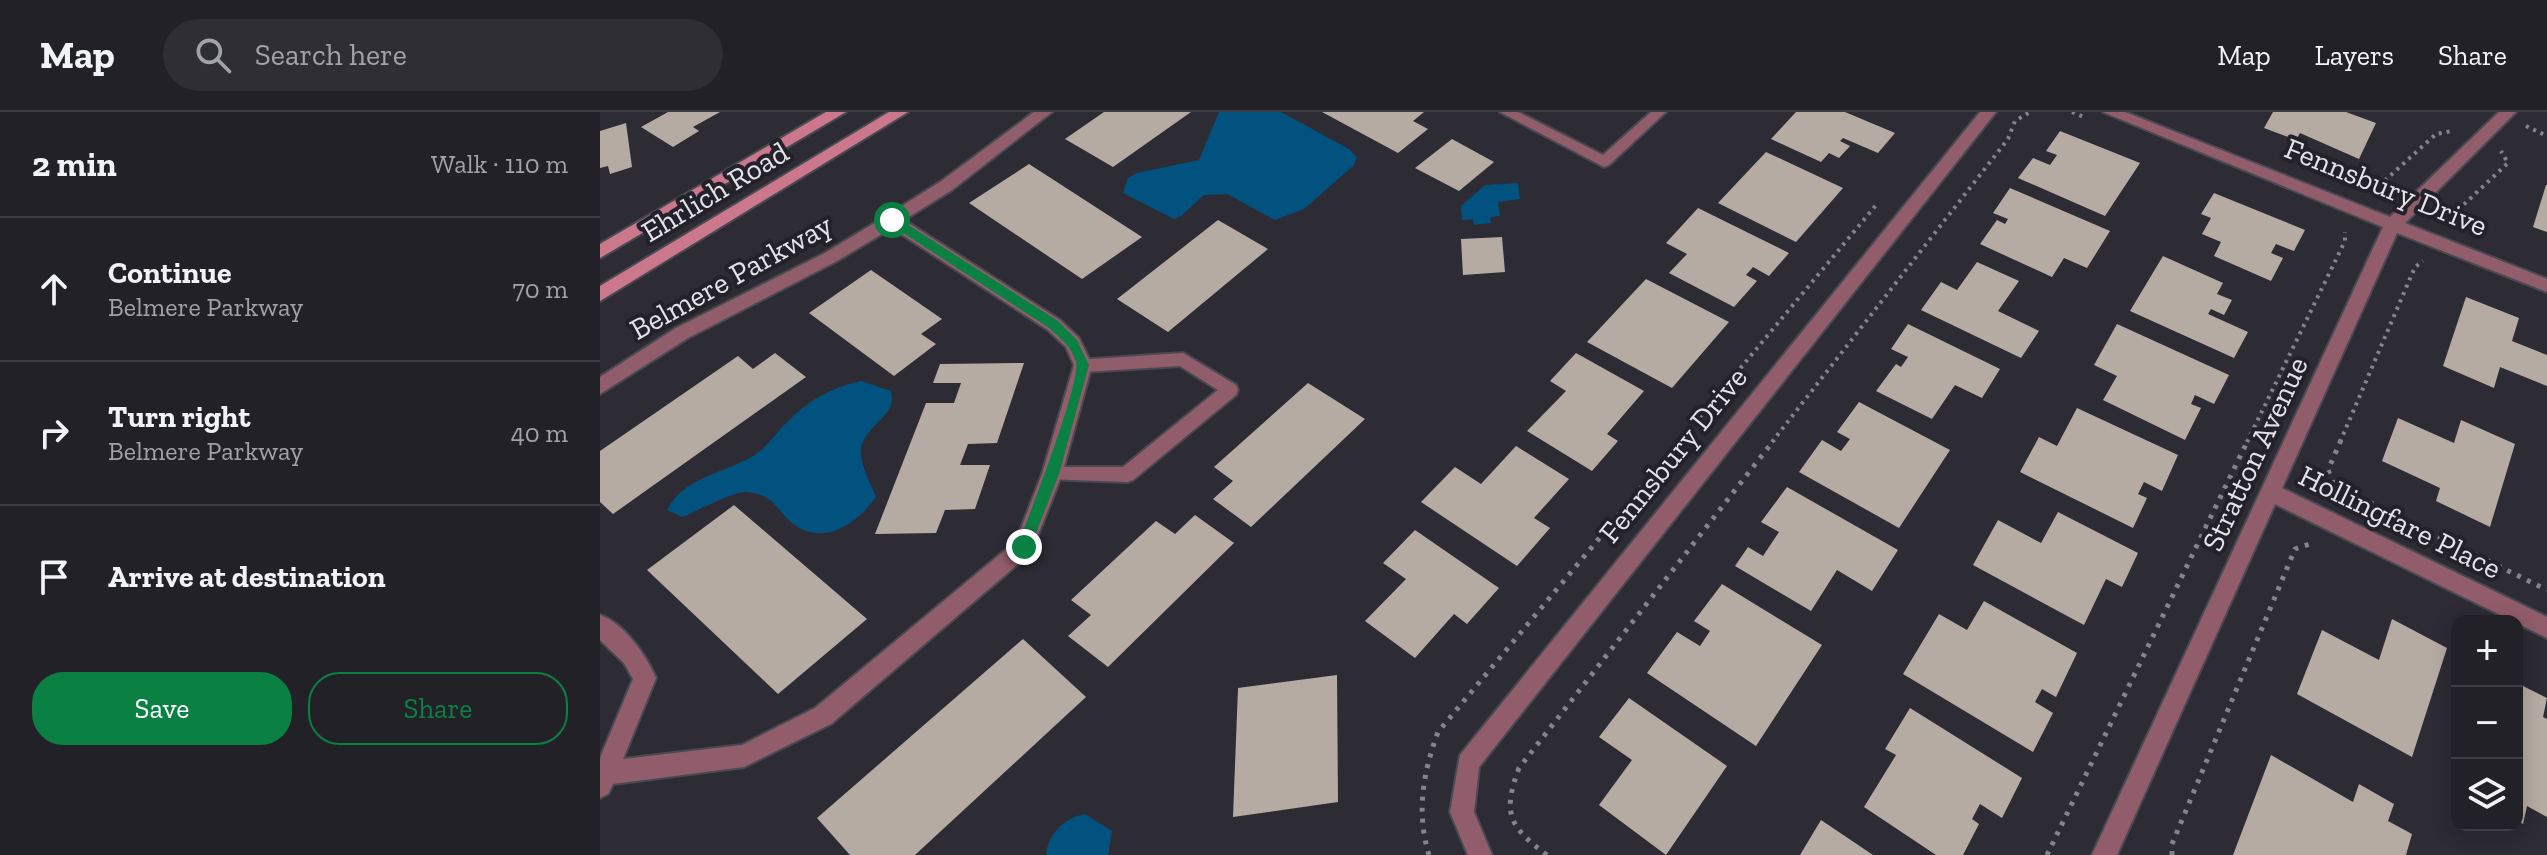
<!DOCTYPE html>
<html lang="en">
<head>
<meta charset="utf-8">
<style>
  :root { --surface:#222128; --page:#2e2e34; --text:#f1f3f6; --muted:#a2a3a8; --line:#3f3e45; --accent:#0b8043 }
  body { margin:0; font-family:"Zilla Slab",serif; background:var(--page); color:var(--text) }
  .controls { position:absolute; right:24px; bottom:24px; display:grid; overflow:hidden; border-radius:16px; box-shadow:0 4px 20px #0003 }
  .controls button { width:72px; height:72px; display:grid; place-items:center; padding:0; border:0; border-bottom:2px solid var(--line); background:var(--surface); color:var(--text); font:40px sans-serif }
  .stop { position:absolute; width:24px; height:24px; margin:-18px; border:6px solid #0b8043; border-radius:50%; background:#fff }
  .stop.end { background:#0b8043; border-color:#fff; box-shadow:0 2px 8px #0008 }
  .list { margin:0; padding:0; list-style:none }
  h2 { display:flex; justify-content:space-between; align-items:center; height:104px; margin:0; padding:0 32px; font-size:34px }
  h2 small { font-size:26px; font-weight:400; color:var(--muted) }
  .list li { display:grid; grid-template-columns:52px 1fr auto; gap:24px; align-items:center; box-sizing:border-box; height:144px; padding:0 32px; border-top:2px solid var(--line) }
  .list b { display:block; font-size:30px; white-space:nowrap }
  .list p { margin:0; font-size:26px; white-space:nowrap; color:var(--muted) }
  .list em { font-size:26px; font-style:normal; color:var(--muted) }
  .actions { display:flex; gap:16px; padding:24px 32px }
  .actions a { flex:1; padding:18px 0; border:2px solid var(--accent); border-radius:32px; text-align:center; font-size:28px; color:var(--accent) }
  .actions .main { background:var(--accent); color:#fff }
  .icon { flex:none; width:44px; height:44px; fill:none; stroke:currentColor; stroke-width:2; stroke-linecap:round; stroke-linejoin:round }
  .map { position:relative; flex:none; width:1947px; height:743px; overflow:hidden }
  header { display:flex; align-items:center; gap:48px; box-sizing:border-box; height:112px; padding:0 40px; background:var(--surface); border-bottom:2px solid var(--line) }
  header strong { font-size:38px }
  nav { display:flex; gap:44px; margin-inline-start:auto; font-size:28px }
  .search { width:560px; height:72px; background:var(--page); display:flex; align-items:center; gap:20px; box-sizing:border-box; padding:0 28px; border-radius:44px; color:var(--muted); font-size:30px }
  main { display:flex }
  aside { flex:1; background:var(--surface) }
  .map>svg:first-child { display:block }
</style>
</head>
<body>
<header>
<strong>Map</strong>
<div class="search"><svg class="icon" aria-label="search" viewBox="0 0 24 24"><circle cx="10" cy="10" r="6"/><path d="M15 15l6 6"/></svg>Search here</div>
<nav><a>Map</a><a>Layers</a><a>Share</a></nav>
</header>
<main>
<aside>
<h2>2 min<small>Walk · 110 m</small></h2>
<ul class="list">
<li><svg class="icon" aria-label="ahead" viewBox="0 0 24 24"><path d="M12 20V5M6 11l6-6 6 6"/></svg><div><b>Continue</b><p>Belmere Parkway</p></div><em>70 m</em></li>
<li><svg class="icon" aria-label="right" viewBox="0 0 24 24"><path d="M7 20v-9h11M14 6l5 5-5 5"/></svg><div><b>Turn right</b><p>Belmere Parkway</p></div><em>40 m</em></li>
<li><svg class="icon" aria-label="arrive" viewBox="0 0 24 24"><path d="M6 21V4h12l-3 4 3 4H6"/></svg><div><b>Arrive at destination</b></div></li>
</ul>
<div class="actions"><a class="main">Save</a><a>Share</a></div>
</aside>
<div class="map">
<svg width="1947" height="743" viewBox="0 0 1947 743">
  <rect width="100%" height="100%" fill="#2d2c35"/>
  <!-- water -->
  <g fill="#01527e">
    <path d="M619 0H681L749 37 757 45 754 53 704 97 675 108 627 82 604 83 581 104 574 107 523 81 528 66 537 61 599 48Z"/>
    <path d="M918 71 920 87 898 90 900 104 890 105 891 111 874 113 873 107 862 108 861 94 885 73Z"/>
    <path d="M261 269 291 279C298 305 266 311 261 337 259 350 271 372 276 385 259 409 227 434 196 414 176 400 177 383 147 380 133 379 97 399 83 405L67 398C85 362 132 361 160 339 170 331 177 320 186 311 207 289 232 275 261 269Z"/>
    <path d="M485 702 512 719 508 743H446C448 722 464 706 485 702Z"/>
  </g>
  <!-- building -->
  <g fill="#b6aba3">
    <path d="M68 0H120L93 15 99 19 73 35 41 15Z"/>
    <path d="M504 0H591L513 55 465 27Z"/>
    <path d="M722 0H824L813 9 828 17 798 41Z"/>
    <path d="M1196 0H1245L1295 21 1278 41 1243 26 1240 29 1250 34 1239 46 1229 41 1221 50 1171 27Z"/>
    <path d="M1673 0H1746L1776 11 1759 47 1700 21 1696 28 1664 16Z"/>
    <path d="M26 11 32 55 10 62 8 54 0 56V19Z"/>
    <path d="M1460 19 1540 51 1505 104 1418 66 1433 46 1450 53 1457 43 1446 39Z"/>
    <path d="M852 27 894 50 859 79 815 56Z"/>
    <path d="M1166 40 1243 76 1196 130 1118 91Z"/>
    <path d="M429 52 542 125 482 167 369 91Z"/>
    <path d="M1946 73H1947V120L1933 115Z"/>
    <path d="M1410 76 1510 119 1487 156 1464 146 1452 165 1380 132 1397 108 1405 112 1408 107 1393 101Z"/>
    <path d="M1614 81 1705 118 1694 139 1676 132 1671 141 1683 146 1671 169 1614 144 1621 130 1602 122 1611 106 1601 102Z"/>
    <path d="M1098 96 1189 141 1169 164 1153 155 1146 163 1157 169 1134 195 1069 161 1087 142 1066 131Z"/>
    <path d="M618 108 668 137 568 220 517 187Z"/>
    <path d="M902 125 905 160 863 163 861 127Z"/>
    <path d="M1563 144 1623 171 1617 182 1632 188 1624 203 1611 197 1608 202 1648 220 1634 246 1530 199Z"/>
    <path d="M1377 150 1419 169 1398 199 1439 219 1421 246 1321 198 1341 170 1357 178Z"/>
    <path d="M271 158 342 207 321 222 336 232 294 264 209 201Z"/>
    <path d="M1046 167 1129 210 1072 276 987 230Z"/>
    <path d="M1866 185 1919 206 1912 229 1947 243V274L1900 255 1894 276 1843 254Z"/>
    <path d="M1308 212 1400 257 1382 286 1355 273 1332 307 1276 279 1296 252 1301 255 1308 245 1291 237Z"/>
    <path d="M1517 212 1629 263 1614 292 1595 283 1591 292 1601 296 1585 328 1503 288 1517 264 1494 253Z"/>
    <path d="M175 241 206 265 13 402 0 390V339L138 244 153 257Z"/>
    <path d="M976 241 1044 279 1007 322 1018 329 992 359 927 319 966 279 950 269Z"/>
    <path d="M424 251 397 331 368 332 360 353H390L375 397 345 398 336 421 275 422 326 291H354L361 271H333L340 252Z"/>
    <path d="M708 271 765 307 651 415 613 387 633 369 614 355Z"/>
    <path d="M1259 290 1350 338 1299 416 1199 360 1222 328 1241 339 1250 327 1237 320Z"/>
    <path d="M1477 296 1578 343 1562 379 1544 370 1538 382 1547 386 1533 416 1420 360 1439 325 1457 334Z"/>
    <path d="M1798 306 1854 331 1861 308 1915 332 1890 415 1836 389 1840 376 1782 349Z"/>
    <path d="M916 334 969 367 934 406 950 416 917 454 821 390 855 355 881 372Z"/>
    <path d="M1187 375 1298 438 1272 479 1237 458 1211 499 1135 454 1148 435 1163 444 1179 420 1161 410Z"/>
    <path d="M134 393 267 507 178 582 47 458Z"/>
    <path d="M1458 400 1538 441 1522 475 1506 467 1484 513 1373 453 1398 408 1441 431Z"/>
    <path d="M595 403 634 431 508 555 468 524 491 503 471 488 556 409 575 422Z"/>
    <path d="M815 418 899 476 867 512 854 502 815 546 765 509 806 467 783 451Z"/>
    <path d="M1122 472 1222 533 1156 634 1047 561 1077 520 1100 534 1110 519 1094 509Z"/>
    <path d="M1384 489 1477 541 1456 585 1442 577 1435 590 1453 601 1433 640 1303 562 1339 502 1367 518Z"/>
    <path d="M1792 507 1847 536 1812 645 1697 582 1722 518 1779 548Z"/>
    <path d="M423 527 486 585 315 743H250L217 706Z"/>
    <path d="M737 563 738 690 633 705 638 576Z"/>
    <path d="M1917 571 1947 586 1943 605 1947 607V705L1927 694 1923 712 1917 708Z"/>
    <path d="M1029 586 1127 654 1066 743 999 693 1032 648 999 625Z"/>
    <path d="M1310 596 1422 666 1402 706 1380 692 1372 707 1379 712 1363 743H1336L1264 695 1296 643 1285 637Z"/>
    <path d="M1671 643 1753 690 1759 672 1794 692 1788 709 1812 722 1806 743H1633Z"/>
    <path d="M1221 708 1273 743H1200Z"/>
  </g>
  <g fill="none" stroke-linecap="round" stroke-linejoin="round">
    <defs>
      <g id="service">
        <path d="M900 0H918L1003 43 1051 0H1066L1009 53 1004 55Z"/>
        <path d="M583 241 636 273 638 278 636 283 533 368 527 370 446 367 443 362 446 357 452 355H523L618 278 580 254 483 260 475 253 477 248Z"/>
      </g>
      <g id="minor">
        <path d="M434 0H452L352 78 304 108 460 208 479 226 492 253 462 362 431 441 231 612 144 655 13 672 8 682 0 686V646L33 567 24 551 0 528V503C25 512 46 543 56 566L23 647 142 633 215 596 416 429 442 362 474 253 466 235 448 218 292 116 237 149 88 226 0 282V265L76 216 225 141 286 104 340 70Z"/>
        <path d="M1380 0H1396L879 655 874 700 892 743H868L850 700 860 643Z"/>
        <path d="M1503 0H1525L1790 105 1899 0H1916L1805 111 1947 167V180L1797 121 1682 376 1947 505V526L1675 392 1517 743H1492L1783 115Z"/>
      </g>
      <g id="secondary">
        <path d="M226 0H246L0 146V132Z"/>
        <path d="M289 0H308L0 189V174Z"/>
      </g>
    </defs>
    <!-- service casing -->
    <use href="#service" stroke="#4a4952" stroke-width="4"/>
    <!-- minor casing -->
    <use href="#minor" stroke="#4a4952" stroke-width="4"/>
    <!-- secondary casing -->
    <use href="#secondary" stroke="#4a4952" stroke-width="4"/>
    <!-- path-far1 -->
    <g stroke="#84848b" stroke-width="4" stroke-dasharray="3 5" stroke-linecap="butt">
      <path d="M1472 0 1486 6"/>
      <path d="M1926 14 1947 24"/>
      <path d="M1771 76 1780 73 1836 22 1852 19"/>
      <path d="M1862 112 1857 107 1859 97 1908 51 1901 39"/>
      <path d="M1079 330 1277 92"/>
      <path d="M1172 330 1408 27 1415 9 1430 0"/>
      <path d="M1647 330 1745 129V120"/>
      <path d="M1740 330 1815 155 1823 149"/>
    </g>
    <!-- path -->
    <g stroke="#84848b" stroke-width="5" stroke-dasharray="4 7" stroke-linecap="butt">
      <path d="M1741 328 1728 358 1734 373 1947 478"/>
      <path d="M829 743C816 700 823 661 838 620L1081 328"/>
      <path d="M947 743C909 715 902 701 919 656L1174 328"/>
      <path d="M1447 743 1648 328"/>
      <path d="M1572 743V732L1695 437 1710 432"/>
    </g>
    <!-- service -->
    <use href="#service" fill="#925d6a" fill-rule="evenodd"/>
    <!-- minor -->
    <use href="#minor" fill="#925d6a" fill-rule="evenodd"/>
    <!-- secondary -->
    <use href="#secondary" fill="#cb778c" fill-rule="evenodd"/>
  </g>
  <!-- route -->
  <path fill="#0b8043" d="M288 105H296L458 209 477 228 489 253 459 362 429 439H419L417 435C428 407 481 271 476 250 472 235 460 226 449 216L288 111Z"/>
  <g text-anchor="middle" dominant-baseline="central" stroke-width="8" stroke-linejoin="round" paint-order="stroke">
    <!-- street labels -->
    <g font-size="30" fill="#e3e3e9" stroke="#23222b">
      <text transform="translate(1786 75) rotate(22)">Fennsbury Drive</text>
      <text transform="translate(115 80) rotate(-31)">Ehrlich Road</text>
      <text transform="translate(131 165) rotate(-29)">Belmere Parkway</text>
      <text transform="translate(1655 342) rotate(-65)">Stratton Avenue</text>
      <text transform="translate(1073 343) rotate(-51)">Fennsbury Drive</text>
      <text transform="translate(1800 410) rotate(26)">Hollingfare Place</text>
    </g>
  </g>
</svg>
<div class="controls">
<button>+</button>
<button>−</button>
<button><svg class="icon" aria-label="layers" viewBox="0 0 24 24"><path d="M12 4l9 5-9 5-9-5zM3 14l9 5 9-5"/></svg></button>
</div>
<div class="stop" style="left:292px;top:108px"></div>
<div class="stop end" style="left:424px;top:435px"></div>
</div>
</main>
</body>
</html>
